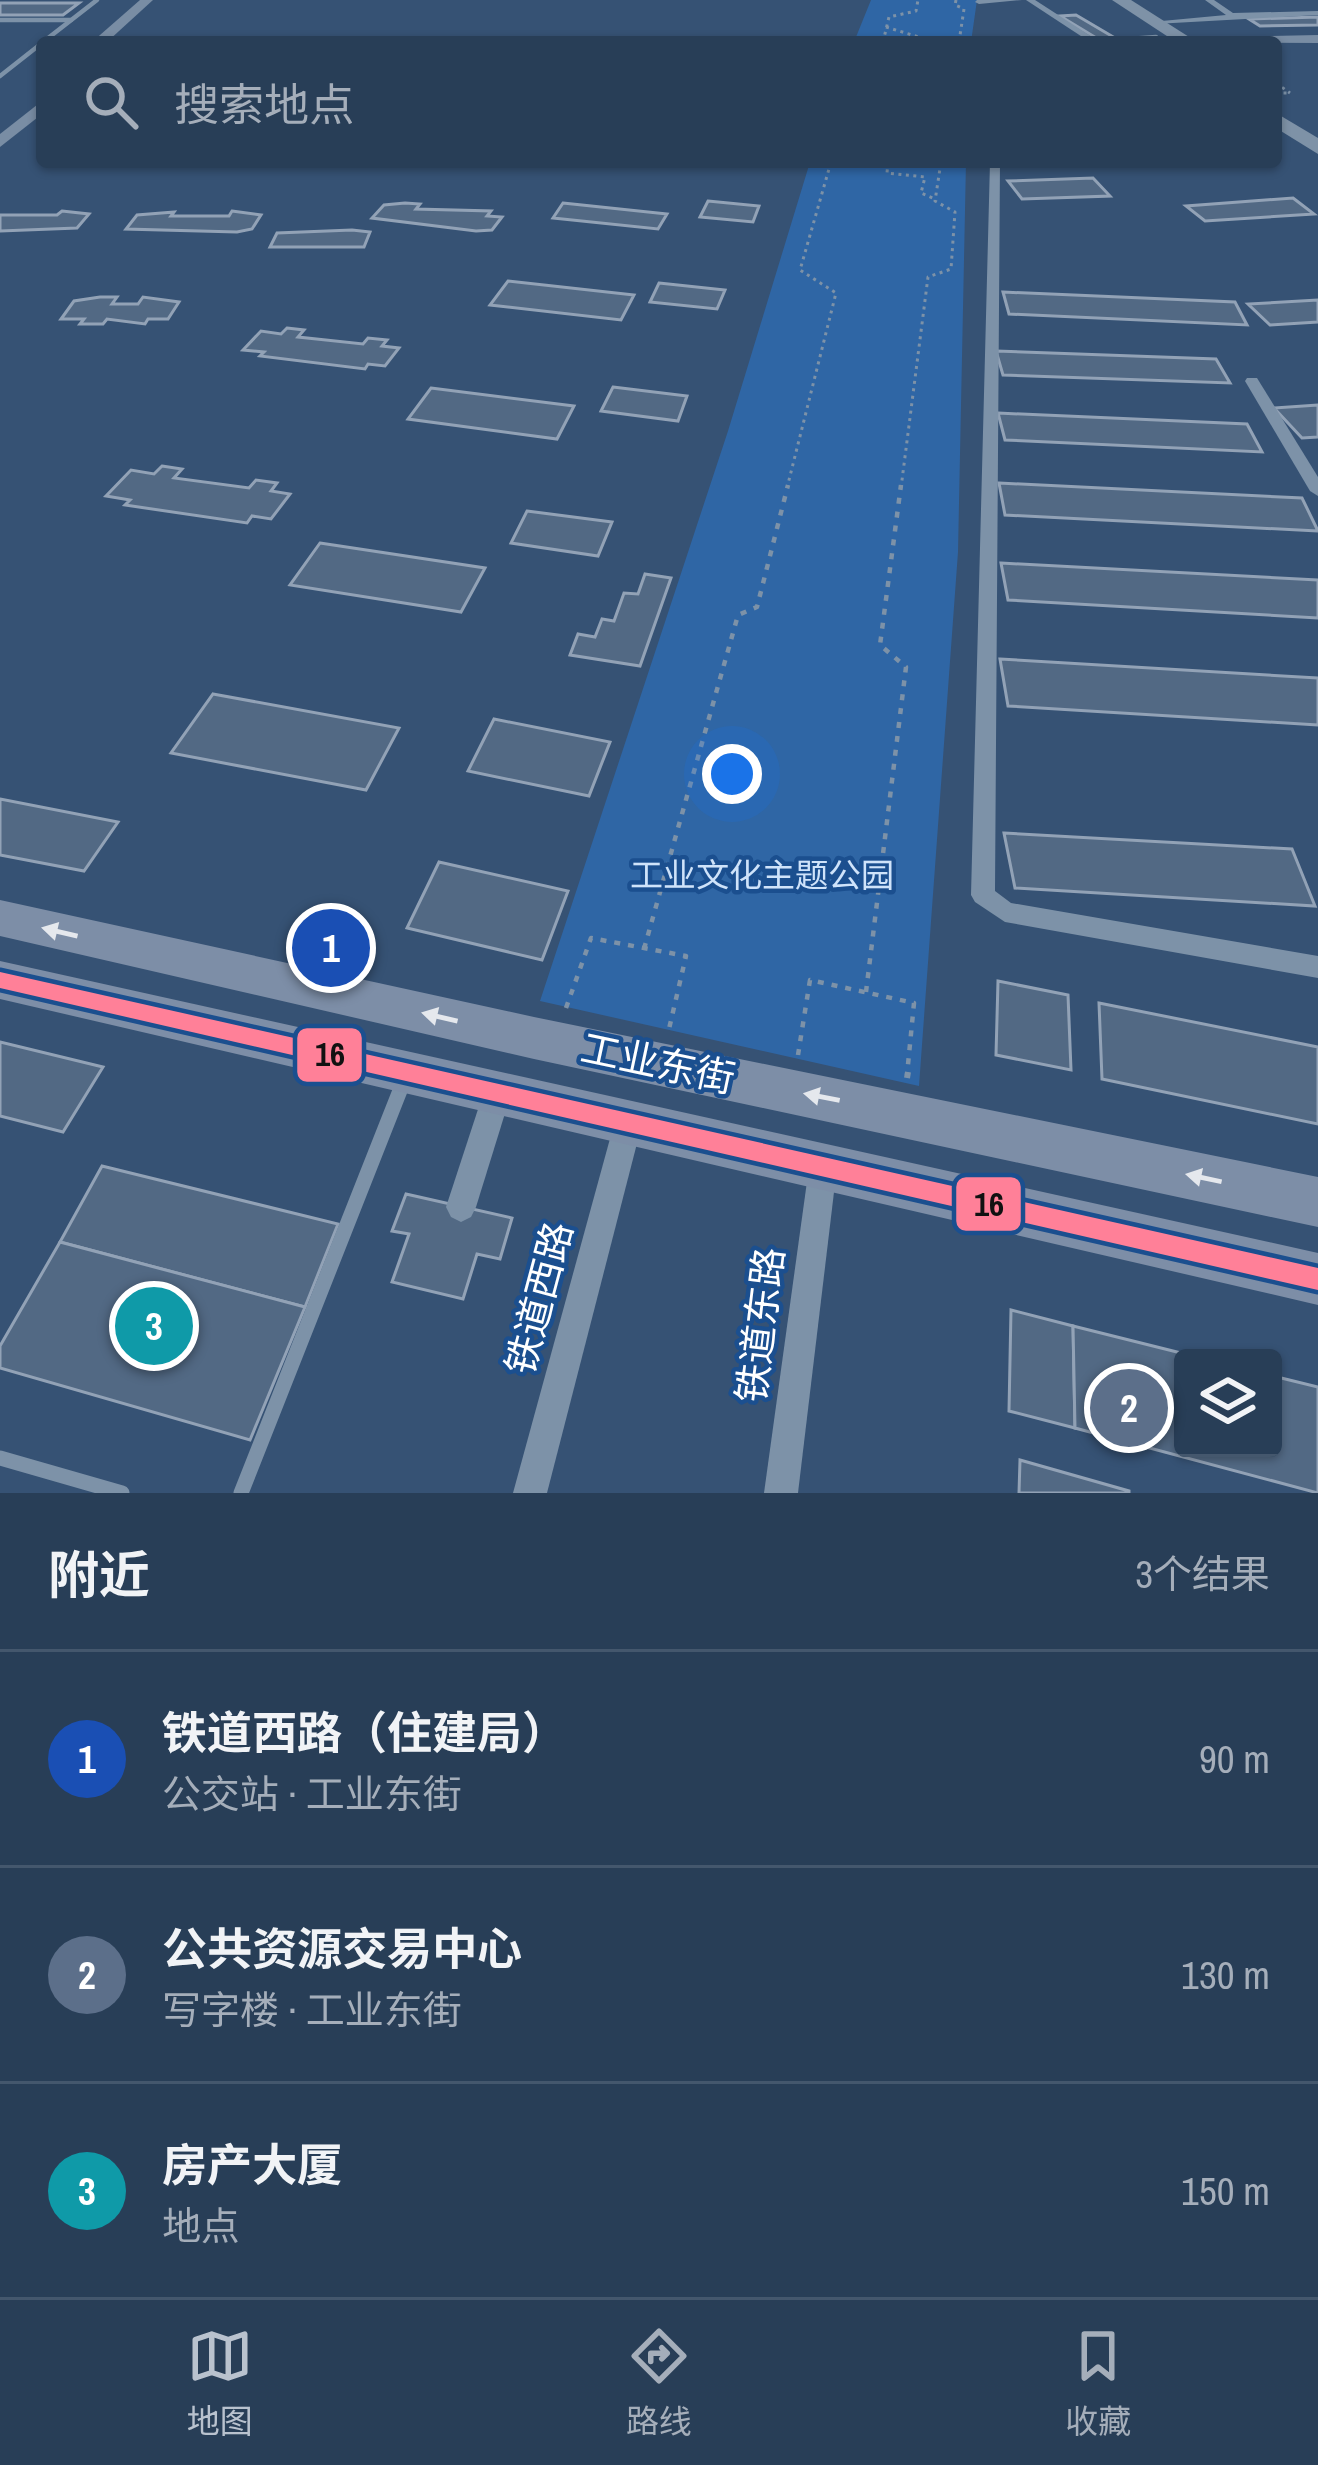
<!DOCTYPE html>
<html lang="zh">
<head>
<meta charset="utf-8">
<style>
  :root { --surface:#283e57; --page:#30455d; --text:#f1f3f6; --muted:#a5aeba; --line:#44576d; --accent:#b9c2ce }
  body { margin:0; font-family:"Archivo Narrow","Noto Sans SC",sans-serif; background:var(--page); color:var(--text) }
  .controls { position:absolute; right:36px; bottom:36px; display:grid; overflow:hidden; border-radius:12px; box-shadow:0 3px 9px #0004 }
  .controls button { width:108px; height:108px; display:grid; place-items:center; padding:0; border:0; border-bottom:3px solid var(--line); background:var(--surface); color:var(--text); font:60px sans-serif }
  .you { position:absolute; left:732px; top:774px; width:42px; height:42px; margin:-30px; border:9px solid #fff; border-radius:50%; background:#1a73e8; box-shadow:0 0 0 18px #1a73e833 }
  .badge { display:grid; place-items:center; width:78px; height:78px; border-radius:50%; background:var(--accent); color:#fff; font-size:39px; font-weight:700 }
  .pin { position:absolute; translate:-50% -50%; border:6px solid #fff; box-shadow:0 3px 12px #0006 }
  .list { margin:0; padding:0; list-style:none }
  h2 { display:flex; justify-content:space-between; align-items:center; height:156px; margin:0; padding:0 48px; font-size:51px }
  h2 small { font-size:39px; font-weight:400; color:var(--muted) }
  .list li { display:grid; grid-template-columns:78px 1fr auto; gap:36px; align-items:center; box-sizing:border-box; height:216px; padding:0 48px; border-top:3px solid var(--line) }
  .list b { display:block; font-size:45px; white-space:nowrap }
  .list p { margin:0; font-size:39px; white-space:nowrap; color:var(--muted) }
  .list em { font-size:39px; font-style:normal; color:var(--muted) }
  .icon { flex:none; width:66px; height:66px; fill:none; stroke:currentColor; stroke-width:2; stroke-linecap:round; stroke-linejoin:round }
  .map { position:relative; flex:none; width:1318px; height:1493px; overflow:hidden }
  .search { position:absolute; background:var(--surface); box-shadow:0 3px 9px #0004; left:36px; right:36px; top:36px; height:132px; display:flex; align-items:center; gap:30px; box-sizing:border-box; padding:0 42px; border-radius:12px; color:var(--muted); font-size:45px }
  .sheet { height:804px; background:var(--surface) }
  nav { display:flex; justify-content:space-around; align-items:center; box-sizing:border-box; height:168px; border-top:3px solid var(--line); background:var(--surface); font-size:33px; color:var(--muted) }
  nav a { display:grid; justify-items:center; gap:6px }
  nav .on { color:var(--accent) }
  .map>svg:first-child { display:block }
</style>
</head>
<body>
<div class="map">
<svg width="1318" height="1493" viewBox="0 0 1318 1493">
  <rect width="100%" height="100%" fill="#365274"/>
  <!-- green -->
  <g fill="#2f66a5">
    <path d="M871 0H977L971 42H854Z"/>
    <path d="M810 162H966L958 552 919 1086 540 1001 728 431Z"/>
  </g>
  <!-- building -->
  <g fill="#526984" stroke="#92a2b6" stroke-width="3">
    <path d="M0 3H79L63 15H0Z"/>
    <path d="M1076 15 1115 38 1098 39 1060 16Z"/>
    <path d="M1318 17V25L1260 26 1249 19Z"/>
    <path d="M1093 178 1110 196 1022 199 1008 181Z"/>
    <path d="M1293 198 1314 214 1205 221 1186 206Z"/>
    <path d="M708 201 759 206 753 222 700 217Z"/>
    <path d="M405 203 420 204 416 209 491 211 487 216 502 217 492 230 476 231 372 218 384 205Z"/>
    <path d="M563 203 667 214 658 229 553 218Z"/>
    <path d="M62 211 89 214 77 228 0 231V215H57Z"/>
    <path d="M232 211 261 215 252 229 237 232 126 229 137 215 174 212 171 216H229Z"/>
    <path d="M352 230 370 232 364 247H270L277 233Z"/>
    <path d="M508 281 634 295 621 320 490 305Z"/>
    <path d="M659 283 725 290 717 309 650 302Z"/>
    <path d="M1003 292 1235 302 1247 325 1009 314Z"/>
    <path d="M100 297H117L112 304H138L143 297 179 302 168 319H148L145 324 107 319 103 324H80L84 319H61L74 301Z"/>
    <path d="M1318 300V322L1270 325 1248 304Z"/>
    <path d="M287 328 304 330 298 337 363 344 368 338 387 340 382 346 399 348 385 366 368 364 365 369 260 356 264 352 243 350 261 331 281 334Z"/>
    <path d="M996 351 1216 359 1230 383 1003 375Z"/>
    <path d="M613 387 687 396 678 421 601 411Z"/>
    <path d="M431 388 574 406 557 439 408 419Z"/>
    <path d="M1318 405V437L1302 438 1274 408Z"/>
    <path d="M998 413 1247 424 1262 452 1005 440Z"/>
    <path d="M162 466 182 469 174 478 249 488 256 480 277 483 271 491 290 494 271 519 252 516 247 523 125 505 130 500 106 496 131 470 154 474Z"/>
    <path d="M999 483 1302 498 1318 531 1005 515Z"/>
    <path d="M527 511 612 522 598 556 511 543Z"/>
    <path d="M320 543 485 568 461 612 290 585Z"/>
    <path d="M1001 563 1318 580V618L1008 600Z"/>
    <path d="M645 574 671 578 640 666 570 655 578 634 595 637 602 619 614 621 624 593 638 594Z"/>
    <path d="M1000 659 1318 678V725L1008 706Z"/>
    <path d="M213 694 399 728 366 790 171 753Z"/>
    <path d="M494 719 610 742 589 796 468 771Z"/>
    <path d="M0 799 118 822 84 871 0 855Z"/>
    <path d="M1004 833 1292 849 1315 906 1015 888Z"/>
    <path d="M439 862 568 891 542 960 407 928Z"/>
    <path d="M998 981 1068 995 1071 1070 996 1055Z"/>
    <path d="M1099 1003 1318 1047V1124L1102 1079Z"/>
    <path d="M0 1042 103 1067 63 1132 0 1116Z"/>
    <path d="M102 1166 338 1224 305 1307 60 1242Z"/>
    <path d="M406 1194 512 1218 500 1259 477 1254 463 1299 392 1282 409 1234 392 1231Z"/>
    <path d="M60 1242 305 1307 250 1440 0 1368V1346Z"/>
    <path d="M1011 1310 1073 1326 1075 1428 1009 1411Z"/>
    <path d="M1073 1326 1201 1358H1183V1448H1273V1376L1318 1387V1493L1075 1428Z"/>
    <path d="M1020 1460 1129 1491V1493H1019Z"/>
  </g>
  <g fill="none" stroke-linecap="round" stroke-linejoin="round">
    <!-- path-far2 -->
    <g stroke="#7d92a8" stroke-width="3" stroke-dasharray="3 4.5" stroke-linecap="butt">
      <path d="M956 0 955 5 964 9 959 42"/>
      <path d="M886 27 935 42"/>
      <path d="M883 42 889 17 916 11 918 0"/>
      <path d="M1276 83 1290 93"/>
      <path d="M1276 93H1290"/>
      <path d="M888 162 887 173 925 177 921 193 935 199"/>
      <path d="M787 488 836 293 800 270 831 162"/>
      <path d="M901 488 928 277 951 269 955 212 935 201 941 162"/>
    </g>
    <!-- path-far1 -->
    <g stroke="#7d92a8" stroke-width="4.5" stroke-dasharray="6 8" stroke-linecap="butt">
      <path d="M644 949 738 615 757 607 788 485"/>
      <path d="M866 992 906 667 880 645 901 485"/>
      <path d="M566 1008 591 938 686 956 669 1029"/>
      <path d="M798 1055 810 980 914 1003 907 1075"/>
    </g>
    <!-- path -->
    <path stroke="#7d92a8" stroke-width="6" stroke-dasharray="9 14" stroke-linecap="butt" d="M907 1078 908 1072"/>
    <!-- lane-far1 -->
    <g stroke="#7d92a8" stroke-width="4.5">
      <path d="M0 20H71"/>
      <path d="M46 39 101 40"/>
      <path d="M43 42 97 0"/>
      <path d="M1087 42 1156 37"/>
      <path d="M0 76 42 43"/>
    </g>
    <!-- lane -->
    <g stroke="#7d92a8" stroke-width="15">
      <path d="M0 1458 122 1493"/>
      <path d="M241 1493 403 1083"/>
    </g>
    <!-- street -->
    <g fill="#7d92a8" fill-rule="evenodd">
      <path d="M977 0H1022L979 4 975 2Z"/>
      <path d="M1026 0H1035L1100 42H1090Z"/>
      <path d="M1205 0H1214L1233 13 1318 11V15L1155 24 1151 22 1226 15Z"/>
      <path d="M990 162H1000L995 891 1011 903 1318 956V978L1005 922 975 902 971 895Z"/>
      <path d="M1247 378H1257L1318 477V496L1310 491 1245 381Z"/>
      <path d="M497 1081 507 1085 511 1094 476 1207 471 1217 461 1222 451 1217 446 1207 483 1094 487 1085Z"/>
      <path d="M628 1110 638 1114 642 1124 547 1493H513L614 1124 618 1114Z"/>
      <path d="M823 1153 833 1157 837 1167 798 1493H764L809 1167 813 1157Z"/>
    </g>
    <!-- secondary -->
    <g fill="#798da4" fill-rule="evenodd">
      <path d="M140 0H153L107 42H92Z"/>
      <path d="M1318 35V43L1169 42 1176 38Z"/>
      <path d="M42 101V114L0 147V134Z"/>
    </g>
    <!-- primary -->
    <g fill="#7d8ea7" fill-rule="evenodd">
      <path d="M0 900 534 1017 1318 1177V1227L534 1059 0 936Z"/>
      <path d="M0 961 1318 1253V1305L0 999Z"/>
    </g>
    <!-- highway -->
    <g fill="#7e92a7" fill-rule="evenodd">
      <path d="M1112 0H1131L1197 42H1176Z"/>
      <path d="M1276 113 1318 138V154L1276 128Z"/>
    </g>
    <defs>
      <path id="bus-1" d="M0 972 1318 1268V1290L0 988Z"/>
    </defs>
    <!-- bus-1 casing -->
    <use href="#bus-1" stroke="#1b4f8f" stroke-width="9"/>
    <!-- bus-1 -->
    <use href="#bus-1" fill="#ff8098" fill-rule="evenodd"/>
  </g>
  <!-- one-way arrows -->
  <defs><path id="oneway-solid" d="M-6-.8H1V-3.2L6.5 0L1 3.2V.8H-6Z" transform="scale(3)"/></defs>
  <g fill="#e5e8ed">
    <use href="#oneway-solid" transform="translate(60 932) rotate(-167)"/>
    <use href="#oneway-solid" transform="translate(440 1017) rotate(-167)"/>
    <use href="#oneway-solid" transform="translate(822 1097) rotate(-169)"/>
    <use href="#oneway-solid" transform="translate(1204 1178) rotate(-168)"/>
  </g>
  <g text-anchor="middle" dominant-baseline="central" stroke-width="9" stroke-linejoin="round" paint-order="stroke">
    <!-- park labels -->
    <g font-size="33" fill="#cfe3fa" stroke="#1b4f8f">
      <text x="762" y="875">工业文化主题公园</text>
    </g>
    <!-- near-street labels -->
    <g font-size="39" fill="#fff" stroke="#1b4f8f">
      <text transform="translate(658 1063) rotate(12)">工业东街</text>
      <text transform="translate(539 1298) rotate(-75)">铁道西路</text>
      <text transform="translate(760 1325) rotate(-83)">铁道东路</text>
    </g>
  </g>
  <g stroke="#1b4f8f" stroke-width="4.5">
    <rect x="295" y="1026" width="69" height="58" rx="12" fill="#ff8098"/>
    <rect x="954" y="1175" width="69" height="58" rx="12" fill="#ff8098"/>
  </g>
  <g font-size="33" text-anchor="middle" font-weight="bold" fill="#111">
    <text x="330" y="1066">16</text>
    <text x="989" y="1216">16</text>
  </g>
</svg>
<div class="controls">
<button><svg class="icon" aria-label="layers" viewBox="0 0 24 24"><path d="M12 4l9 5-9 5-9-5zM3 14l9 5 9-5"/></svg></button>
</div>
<div class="you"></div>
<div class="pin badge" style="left:331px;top:948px;background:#1a4fb4">1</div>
<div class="pin badge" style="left:1129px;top:1408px;background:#5c6f8a">2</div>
<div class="pin badge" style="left:154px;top:1326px;background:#0f9aa8">3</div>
<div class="search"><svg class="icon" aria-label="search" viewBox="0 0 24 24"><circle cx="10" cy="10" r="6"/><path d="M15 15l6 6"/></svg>搜索地点</div>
</div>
<section class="sheet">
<h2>附近<small>3个结果</small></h2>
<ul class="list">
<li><span class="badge" style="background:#1a4fb4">1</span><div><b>铁道西路（住建局）</b><p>公交站 · 工业东街</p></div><em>90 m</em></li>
<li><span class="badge" style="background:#5c6f8a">2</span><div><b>公共资源交易中心</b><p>写字楼 · 工业东街</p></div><em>130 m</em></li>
<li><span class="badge" style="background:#0f9aa8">3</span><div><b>房产大厦</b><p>地点</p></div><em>150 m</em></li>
</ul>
</section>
<nav>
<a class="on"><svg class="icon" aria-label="map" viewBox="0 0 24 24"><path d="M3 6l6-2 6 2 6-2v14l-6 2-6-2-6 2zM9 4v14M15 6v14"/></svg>地图</a>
<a><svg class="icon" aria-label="directions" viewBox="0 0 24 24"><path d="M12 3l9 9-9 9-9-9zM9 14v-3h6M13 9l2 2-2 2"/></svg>路线</a>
<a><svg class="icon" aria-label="saved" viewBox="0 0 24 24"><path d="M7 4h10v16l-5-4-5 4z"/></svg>收藏</a>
</nav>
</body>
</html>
